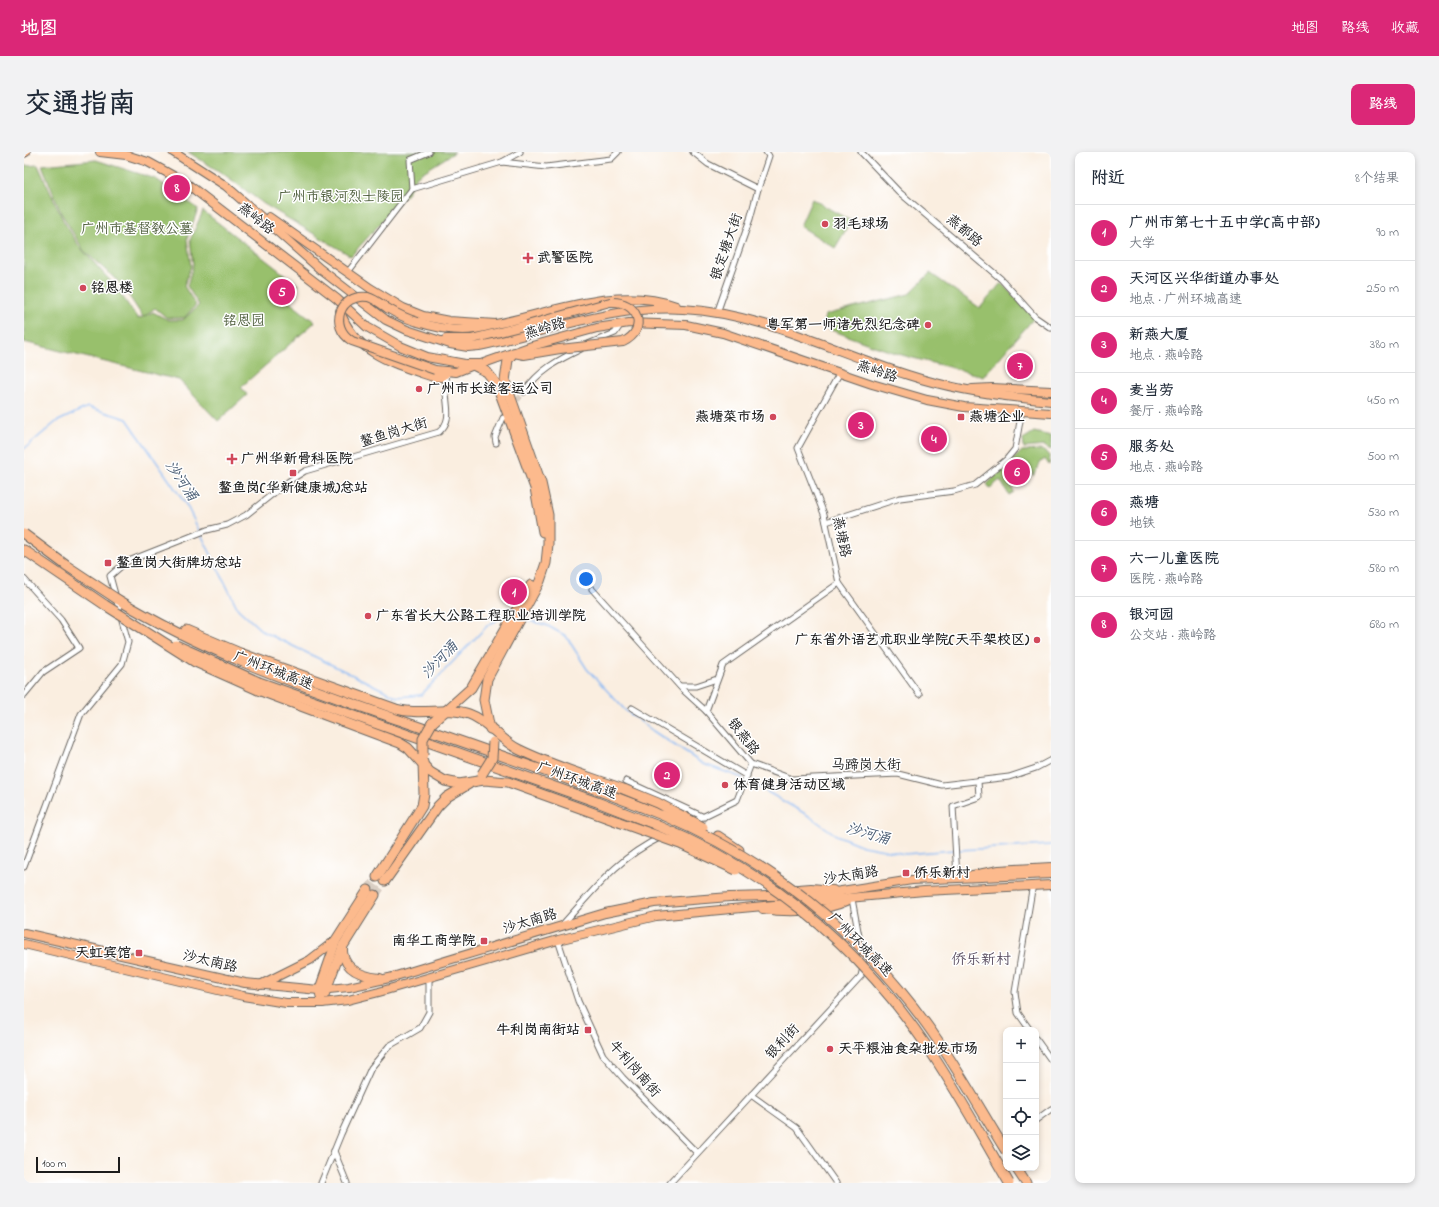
<!DOCTYPE html>
<html lang="zh">
<head>
<meta charset="utf-8">
<style>
  :root { --surface:#fff; --page:#f2f2f3; --text:#1f2937; --muted:#747a83; --line:#e0e1e3; --accent:#db2777 }
  body { margin:0; font-family:"Indie Flower","LXGW WenKai TC",sans-serif; background:var(--page); color:var(--text) }
  .controls { position:absolute; right:12px; bottom:12px; display:grid; overflow:hidden; border-radius:8px; box-shadow:0 2px 6px #0003 }
  .controls button { width:36px; height:36px; display:grid; place-items:center; padding:0; border:0; border-bottom:1px solid var(--line); background:var(--surface); color:var(--text); font:20px sans-serif }
  .scale { position:absolute; left:12px; bottom:10px; width:84px; box-sizing:border-box; padding-left:4px; border:2px solid #1c1c1c; border-top:0; font-size:11px; line-height:14px; white-space:nowrap; color:#1c1c1c; -webkit-text-stroke:3px #fff; paint-order:stroke }
  .you { position:absolute; left:562px; top:427px; width:14px; height:14px; margin:-10px; border:3px solid #fff; border-radius:50%; background:#1a73e8; box-shadow:0 0 0 6px #1a73e833 }
  .badge { display:grid; place-items:center; width:26px; height:26px; border-radius:50%; background:var(--accent); color:#fff; font-size:13px; font-weight:700 }
  .pin { position:absolute; translate:-50% -50%; border:2px solid #fff; box-shadow:0 1px 4px #0006 }
  .list { margin:0; padding:0; list-style:none }
  h2 { display:flex; justify-content:space-between; align-items:center; height:52px; margin:0; padding:0 16px; font-size:17px }
  h2 small { font-size:13px; font-weight:400; color:var(--muted) }
  .list li { display:grid; grid-template-columns:26px 1fr auto; gap:12px; align-items:center; box-sizing:border-box; height:56px; padding:0 16px; border-top:1px solid var(--line) }
  .list b { display:block; font-size:15px; white-space:nowrap }
  .list p { margin:0; font-size:13px; white-space:nowrap; color:var(--muted) }
  .list em { font-size:13px; font-style:normal; color:var(--muted) }
  .icon { flex:none; width:22px; height:22px; fill:none; stroke:currentColor; stroke-width:2; stroke-linecap:round; stroke-linejoin:round }
  .map { position:relative; flex:none; width:1027px; height:1031px; overflow:hidden; border-radius:8px }
  header { display:flex; align-items:center; gap:24px; box-sizing:border-box; height:56px; padding:0 20px; background:var(--accent); color:#fff }
  header strong { font-size:19px }
  nav { display:flex; gap:22px; margin-inline-start:auto; font-size:14px }
  .intro { display:flex; align-items:center; justify-content:space-between; box-sizing:border-box; height:96px; padding:0 24px }
  h1 { margin:0; font-size:28px }
  .button { padding:10px 18px; border-radius:8px; background:var(--accent); color:#fff; font-size:14px; font-weight:700 }
  main { display:flex; gap:24px; padding:0 24px }
  aside { flex:1; background:var(--surface); border-radius:8px; box-shadow:0 2px 6px #0003 }
  .map>svg:first-child { display:block }
</style>
</head>
<body>
<header>
<strong>地图</strong>
<nav><a>地图</a><a>路线</a><a>收藏</a></nav>
</header>
<div class="intro"><h1>交通指南</h1><a class="button">路线</a></div>
<main>
<div class="map">
<svg width="1027" height="1031" viewBox="0 0 1027 1031">
  <rect width="100%" height="100%" fill="#fff"/>
  <filter id="ink" filterUnits="userSpaceOnUse"><feTurbulence type="fractalNoise" baseFrequency=".025" numOctaves="2"/><feDisplacementMap in="SourceGraphic" scale="8" xChannelSelector="R" yChannelSelector="G"/><feConvolveMatrix kernelMatrix="1 2 1 2 8 2 1 2 1" color-interpolation-filters="sRGB"/></filter>
  <filter id="wash" filterUnits="userSpaceOnUse"><feTurbulence type="fractalNoise" baseFrequency=".012" numOctaves="4" result="noise"/><feDisplacementMap in="SourceGraphic" scale="16" xChannelSelector="R" yChannelSelector="G"/><feGaussianBlur stdDeviation="0.9" result="paint"/><feColorMatrix in="noise" values="0 0 0 0 0 0 0 0 0 0 0 0 0 0 0 0 0 1.4 0 .05"/><feComposite in="paint" operator="in"/></filter>
  <g filter="url(#wash)">
    <rect width="100%" height="100%" fill="#faeee0"/>
    <!-- green -->
    <g fill="#98c06c" stroke="#5a6e44">
      <path d="M164 0H431L393 24 382 43 327 104 240 52 201 23Z"/>
      <path d="M72 8 132 27 174 57 163 87 167 114 160 134 172 153 160 166H143L131 156 119 165 129 160 144 168H159L175 153 163 134 169 113 166 88 179 59 274 133 264 149 291 170 217 235 223 243 194 269 155 228 0 190V14L14 13 39 68 55 94 91 134 114 167 119 165 97 132 60 99 37 61 18 13Z"/>
      <path d="M788 47 827 69 811 96 776 74Z"/>
      <path d="M906 121 956 156 977 131 1011 165 959 225C937 217 915 213 893 207 863 200 833 187 804 177L799 173 801 163 885 142Z"/>
      <path d="M1010 280 1027 284V298L1020 294 1000 296 999 287Z"/>
      <path d="M1017 298C1025 301 1027 305 1025 313L1021 307 1017 310 1009 324 1005 313 982 325 990 340 985 343 976 328 966 336 963 332 998 299Z"/>
    </g>
    <g fill="none" stroke-linecap="round" stroke-linejoin="round">
      <!-- stream -->
      <g stroke="#89b9f4" stroke-width="1.5">
        <path d="M0 297 32 270 64 255 103 267 163 354 214 457 238 479 374 545 397 543 463 474 483 462 485 463"/>
        <path d="M500 467 522 473 542 484 563 517 601 558 629 579 679 612 719 626"/>
        <path d="M723 628 785 664 812 683 839 694 881 702 930 698"/>
        <path d="M934 698 1027 693"/>
      </g>
    </g>
  </g>
  <g filter="url(#ink)">
    <g fill="none" stroke-linecap="round" stroke-linejoin="round">
      <!-- minor-tunnel -->
      <path stroke="#d9cec3" stroke-width="5" stroke-dasharray="5 2.5" stroke-linecap="butt" d="M489 254 500 240"/>
      <!-- motorway-tunnel -->
      <g stroke="#d9cec3" stroke-width="9" stroke-dasharray="9 4.5" stroke-linecap="butt">
        <path d="M344 738 353 725"/>
        <path d="M351 743 361 729"/>
      </g>
      <defs>
        <g id="minor">
          <path d="M669 0 684 12 734 37"/>
          <path d="M837 0 875 40 977 127 1011 165 1027 176"/>
          <path d="M478 10 496 0"/>
          <path d="M388 37 386 8 405 0"/>
          <path d="M324 120 388 37 478 10 522 15 587 7 594 0"/>
          <path d="M693 161 726 67 734 37 745 4 742 0"/>
          <path d="M564 192 591 181 597 172"/>
          <path d="M815 222 774 296 800 362 815 431 895 542"/>
          <path d="M500 240C515 218 534 208 557 197"/>
          <path d="M472 291 471 285 479 266"/>
          <path d="M802 370 876 346 930 339 951 333 982 308 991 297 998 258"/>
          <path d="M0 427 37 468 55 496 19 520 0 543"/>
          <path d="M568 437 659 538 682 559"/>
          <path d="M656 534H672L693 527"/>
          <path d="M608 556 723 624"/>
          <path d="M727 612 768 627 874 622 918 633 985 625 1012 616 1027 608"/>
          <path d="M602 629 680 665"/>
          <path d="M668 670 713 648 727 612 682 559 699 513 815 431"/>
          <path d="M0 715 57 562 98 512 104 490 86 424 102 410 183 378 203 373 222 363 265 329 281 319 415 280C428 269 423 256 422 241 421 234 422 228 423 221"/>
          <path d="M933 726 929 654 955 645 954 629"/>
          <path d="M538 773C571 737 592 707 637 685"/>
          <path d="M534 788 554 849 579 903 599 926 673 1001"/>
          <path d="M1006 878 994 861 991 840 1008 738"/>
          <path d="M1012 887 1027 908"/>
          <path d="M727 943 773 976 812 1031"/>
          <path d="M1012 968 1027 957"/>
          <path d="M310 999 323 1031"/>
          <path d="M297 1031 317 982 347 916 365 894 396 876 405 860V827"/>
          <path d="M646 1031 837 824 840 811 828 747"/>
        </g>
        <g id="primary">
          <path d="M948 237 968 236 1027 239"/>
          <path d="M749 739 787 736 809 738"/>
          <path d="M739 757C764 761 800 760 823 749"/>
          <path d="M0 781 221 831 295 838 325 835 365 826 581 761 630 751 706 745 792 743 888 728 933 726 975 718 1027 715"/>
          <path d="M0 792 219 844 262 851H298L324 848 355 840 534 788 632 764 900 739 1027 733"/>
          <path d="M319 794C317 817 337 824 356 826"/>
          <path d="M236 833 286 808 312 788"/>
          <path d="M301 842 318 796"/>
          <path d="M298 851 295 838 312 789"/>
        </g>
        <g id="trunk">
          <path d="M76 0 102 3 124 10 162 31 313 147 343 175 376 194 403 205 441 212H457L508 194 573 176 605 171 662 173 699 181 848 232 903 248 940 255 1027 261"/>
          <path d="M149 0 202 34 296 117 362 168 383 178 426 192 444 195 455 194C523 180 588 153 659 157 737 161 811 200 884 223 930 238 979 245 1027 249"/>
          <path d="M0 1 2 0"/>
          <path d="M245 65 346 136 379 156 399 164 425 169 472 172"/>
          <path d="M316 159C331 202 371 212 409 225H418L423 220"/>
          <path d="M394 170C409 175 424 178 439 178 451 178 461 175 472 172 530 160 593 133 652 154"/>
          <path d="M422 187H448L503 173"/>
          <path d="M490 201 500 203 536 197"/>
          <path d="M411 218 432 220 447 214"/>
          <path d="M933 726 1027 722"/>
        </g>
        <g id="motorway">
          <path d="M449 213 463 220 473 233 511 336 519 380"/>
          <path d="M0 398 81 453"/>
          <path d="M93 447C175 497 264 529 355 561 450 594 545 626 638 663"/>
          <path d="M162 478 216 501 372 557C396 564 423 554 445 562 463 568 476 588 494 597 528 614 566 625 602 638"/>
          <path d="M235 530 573 650 632 673"/>
          <path d="M234 538 376 591 384 596 406 620 421 629 435 632 460 628 484 630 595 670"/>
          <path d="M408 571 447 536 507 433"/>
          <path d="M466 577 460 548 463 527 516 429 522 411 524 392V363L517 331 481 229 484 208 489 201"/>
          <path d="M694 684 715 698"/>
          <path d="M353 725 398 654 400 642 399 610"/>
          <path d="M361 729 414 654 423 645 445 632"/>
          <path d="M312 788 344 738"/>
          <path d="M319 794 351 743"/>
          <path d="M992 1016 1002 1031"/>
        </g>
      </defs>
      <!-- minor casing -->
      <use href="#minor" stroke="#6a6661" stroke-width="7"/>
      <!-- primary casing -->
      <use href="#primary" stroke="#6a6661" stroke-width="10"/>
      <!-- trunk casing -->
      <use href="#trunk" stroke="#6a6661" stroke-width="10"/>
      <!-- motorway casing -->
      <use href="#motorway" stroke="#6a6661" stroke-width="11"/>
      <!-- minor -->
      <use href="#minor" stroke="#fff" stroke-width="5"/>
      <!-- primary -->
      <use href="#primary" stroke="#fcba8d" stroke-width="8"/>
      <!-- trunk -->
      <use href="#trunk" stroke="#fcba8d" stroke-width="8"/>
      <!-- motorway -->
      <use href="#motorway" stroke="#fcba8d" stroke-width="9"/>
      <defs>
        <g id="trunk-bridge">
          <path d="M394 170C383 167 373 162 363 156 357 152 351 147 344 145 316 141 304 174 328 189L411 218"/>
          <path d="M503 173 586 150C614 148 625 178 599 190L536 197"/>
        </g>
        <g id="motorway-bridge">
          <path d="M0 382 43 414 93 447"/>
          <path d="M81 453 171 510 234 538"/>
          <path d="M152 493 235 530"/>
          <path d="M399 603V587L408 571"/>
          <path d="M458 622 468 606 469 590"/>
          <path d="M602 638 634 651 679 675"/>
          <path d="M638 663C748 710 833 777 903 873 932 913 956 957 982 999"/>
          <path d="M595 670 656 692 712 718"/>
          <path d="M632 673C745 719 834 793 902 893 933 938 958 985 985 1031"/>
        </g>
      </defs>
      <!-- trunk-bridge casing -->
      <use href="#trunk-bridge" stroke="#6a6661" stroke-width="10" stroke-linecap="butt"/>
      <!-- motorway-bridge casing -->
      <use href="#motorway-bridge" stroke="#6a6661" stroke-width="11" stroke-linecap="butt"/>
      <!-- trunk-bridge -->
      <use href="#trunk-bridge" stroke="#fcba8d" stroke-width="8"/>
      <!-- motorway-bridge -->
      <use href="#motorway-bridge" stroke="#fcba8d" stroke-width="9"/>
    </g>
  </g>
  <!-- markers -->
  <g fill="#d1495b" stroke="#fff" stroke-width="1.5">
    <circle cx="801" cy="72" r="4"/>
    <path d="M502 100h4v4h4v4h-4v4h-4v-4h-4v-4h4z"/>
    <circle cx="59" cy="136" r="4"/>
    <circle cx="904" cy="173" r="4"/>
    <circle cx="395" cy="237" r="4"/>
    <circle cx="749" cy="265" r="4"/>
    <rect x="933" y="261" width="8" height="8" rx="2"/>
    <path d="M206 301h4v4h4v4h-4v4h-4v-4h-4v-4h4z"/>
    <rect x="265" y="317" width="8" height="8" rx="2"/>
    <rect x="80" y="407" width="8" height="8" rx="2"/>
    <circle cx="344" cy="464" r="4"/>
    <circle cx="1013" cy="488" r="4"/>
    <circle cx="701" cy="633" r="4"/>
    <rect x="878" y="717" width="8" height="8" rx="2"/>
    <rect x="456" y="785" width="8" height="8" rx="2"/>
    <rect x="111" y="797" width="8" height="8" rx="2"/>
    <rect x="560" y="874" width="8" height="8" rx="2"/>
    <circle cx="806" cy="897" r="4"/>
  </g>
  <g text-anchor="middle" dominant-baseline="central" stroke-width="3" stroke-linejoin="round" paint-order="stroke">
    <!-- park labels -->
    <g font-size="14" fill="#4e5e3c" stroke="#fff">
      <text x="317" y="45">广州市银河烈士陵园</text>
      <text x="113" y="77">广州市基督教公墓</text>
      <text x="220" y="169">铭恩园</text>
    </g>
    <!-- street labels -->
    <g font-size="14" fill="#1c1c1c" stroke="#fff">
      <text transform="translate(232 67) rotate(38)">燕岭路</text>
      <text transform="translate(940 79) rotate(40)">燕都路</text>
      <text transform="translate(703 95) rotate(-71)">银定塘大街</text>
      <text transform="translate(521 177) rotate(-17)">燕岭路</text>
      <text transform="translate(853 220) rotate(18)">燕岭路</text>
      <text transform="translate(370 281) rotate(-17)">鳌鱼岗大街</text>
      <text transform="translate(817 385) rotate(78)">燕塘路</text>
      <text transform="translate(249 519) rotate(21)">广州环城高速</text>
      <text transform="translate(719 585) rotate(52)">银燕路</text>
      <text x="842" y="613">马蹄岗大街</text>
      <text transform="translate(553 629) rotate(20)">广州环城高速</text>
      <text transform="translate(827 724) rotate(-9)">沙太南路</text>
      <text transform="translate(506 770) rotate(-17)">沙太南路</text>
      <text transform="translate(836 793) rotate(45)">广州环城高速</text>
      <text transform="translate(186 810) rotate(13)">沙太南路</text>
      <text transform="translate(759 890) rotate(-47)">银利街</text>
      <text transform="translate(610 917) rotate(49)">牛利岗南街</text>
    </g>
    <!-- poi labels -->
    <g font-size="14" font-weight="bold" fill="#1c1c1c" stroke="#fff" text-anchor="start">
      <text x="809" y="72">羽毛球场</text>
      <text x="513" y="106">武警医院</text>
      <text x="67" y="136">铭恩楼</text>
      <text x="896" y="173" text-anchor="end">粤军第一师诸先烈纪念碑</text>
      <text x="403" y="237">广州市长途客运公司</text>
      <text x="741" y="265" text-anchor="end">燕塘菜市场</text>
      <text x="945" y="265">燕塘企业</text>
      <text x="217" y="307">广州华新骨科医院</text>
      <text x="269" y="336" text-anchor="middle">鳌鱼岗(华新健康城)总站</text>
      <text x="92" y="411">鳌鱼岗大街牌坊总站</text>
      <text x="352" y="464">广东省长大公路工程职业培训学院</text>
      <text x="1005" y="488" text-anchor="end">广东省外语艺术职业学院(天平架校区)</text>
      <text x="709" y="633">体育健身活动区域</text>
      <text x="890" y="721">侨乐新村</text>
      <text x="452" y="789" text-anchor="end">南华工商学院</text>
      <text x="107" y="801" text-anchor="end">天虹宾馆</text>
      <text x="556" y="878" text-anchor="end">牛利岗南街站</text>
      <text x="814" y="897">天平粮油食杂批发市场</text>
    </g>
    <!-- water labels -->
    <g font-size="15" font-style="italic" fill="#485b72" stroke="#fff">
      <text transform="translate(157 329) rotate(56)">沙河涌</text>
      <text transform="translate(416 508) rotate(-46)">沙河涌</text>
      <text transform="translate(844 682) rotate(16)">沙河涌</text>
    </g>
    <!-- neighbourhood labels -->
    <g font-size="15" fill="#5c5063" stroke="#fff">
      <text x="957" y="808">侨乐新村</text>
    </g>
  </g>
</svg>
<div class="controls">
<button>+</button>
<button>−</button>
<button><svg class="icon" aria-label="locate" viewBox="0 0 24 24"><circle cx="12" cy="12" r="6"/><path d="M12 2v4M12 18v4M2 12h4M18 12h4"/></svg></button>
<button><svg class="icon" aria-label="layers" viewBox="0 0 24 24"><path d="M12 4l9 5-9 5-9-5zM3 14l9 5 9-5"/></svg></button>
</div>
<div class="scale">100 m</div>
<div class="you"></div>
<div class="pin badge" style="left:490px;top:440px">1</div>
<div class="pin badge" style="left:643px;top:623px">2</div>
<div class="pin badge" style="left:837px;top:273px">3</div>
<div class="pin badge" style="left:910px;top:287px">4</div>
<div class="pin badge" style="left:258px;top:140px">5</div>
<div class="pin badge" style="left:993px;top:320px">6</div>
<div class="pin badge" style="left:996px;top:214px">7</div>
<div class="pin badge" style="left:153px;top:36px">8</div>
</div>
<aside>
<h2>附近<small>8个结果</small></h2>
<ul class="list">
<li><span class="badge">1</span><div><b>广州市第七十五中学(高中部)</b><p>大学</p></div><em>90 m</em></li>
<li><span class="badge">2</span><div><b>天河区兴华街道办事处</b><p>地点 · 广州环城高速</p></div><em>250 m</em></li>
<li><span class="badge">3</span><div><b>新燕大厦</b><p>地点 · 燕岭路</p></div><em>380 m</em></li>
<li><span class="badge">4</span><div><b>麦当劳</b><p>餐厅 · 燕岭路</p></div><em>450 m</em></li>
<li><span class="badge">5</span><div><b>服务处</b><p>地点 · 燕岭路</p></div><em>500 m</em></li>
<li><span class="badge">6</span><div><b>燕塘</b><p>地铁</p></div><em>530 m</em></li>
<li><span class="badge">7</span><div><b>六一儿童医院</b><p>医院 · 燕岭路</p></div><em>580 m</em></li>
<li><span class="badge">8</span><div><b>银河园</b><p>公交站 · 燕岭路</p></div><em>680 m</em></li>
</ul>
</aside>
</main>
</body>
</html>
